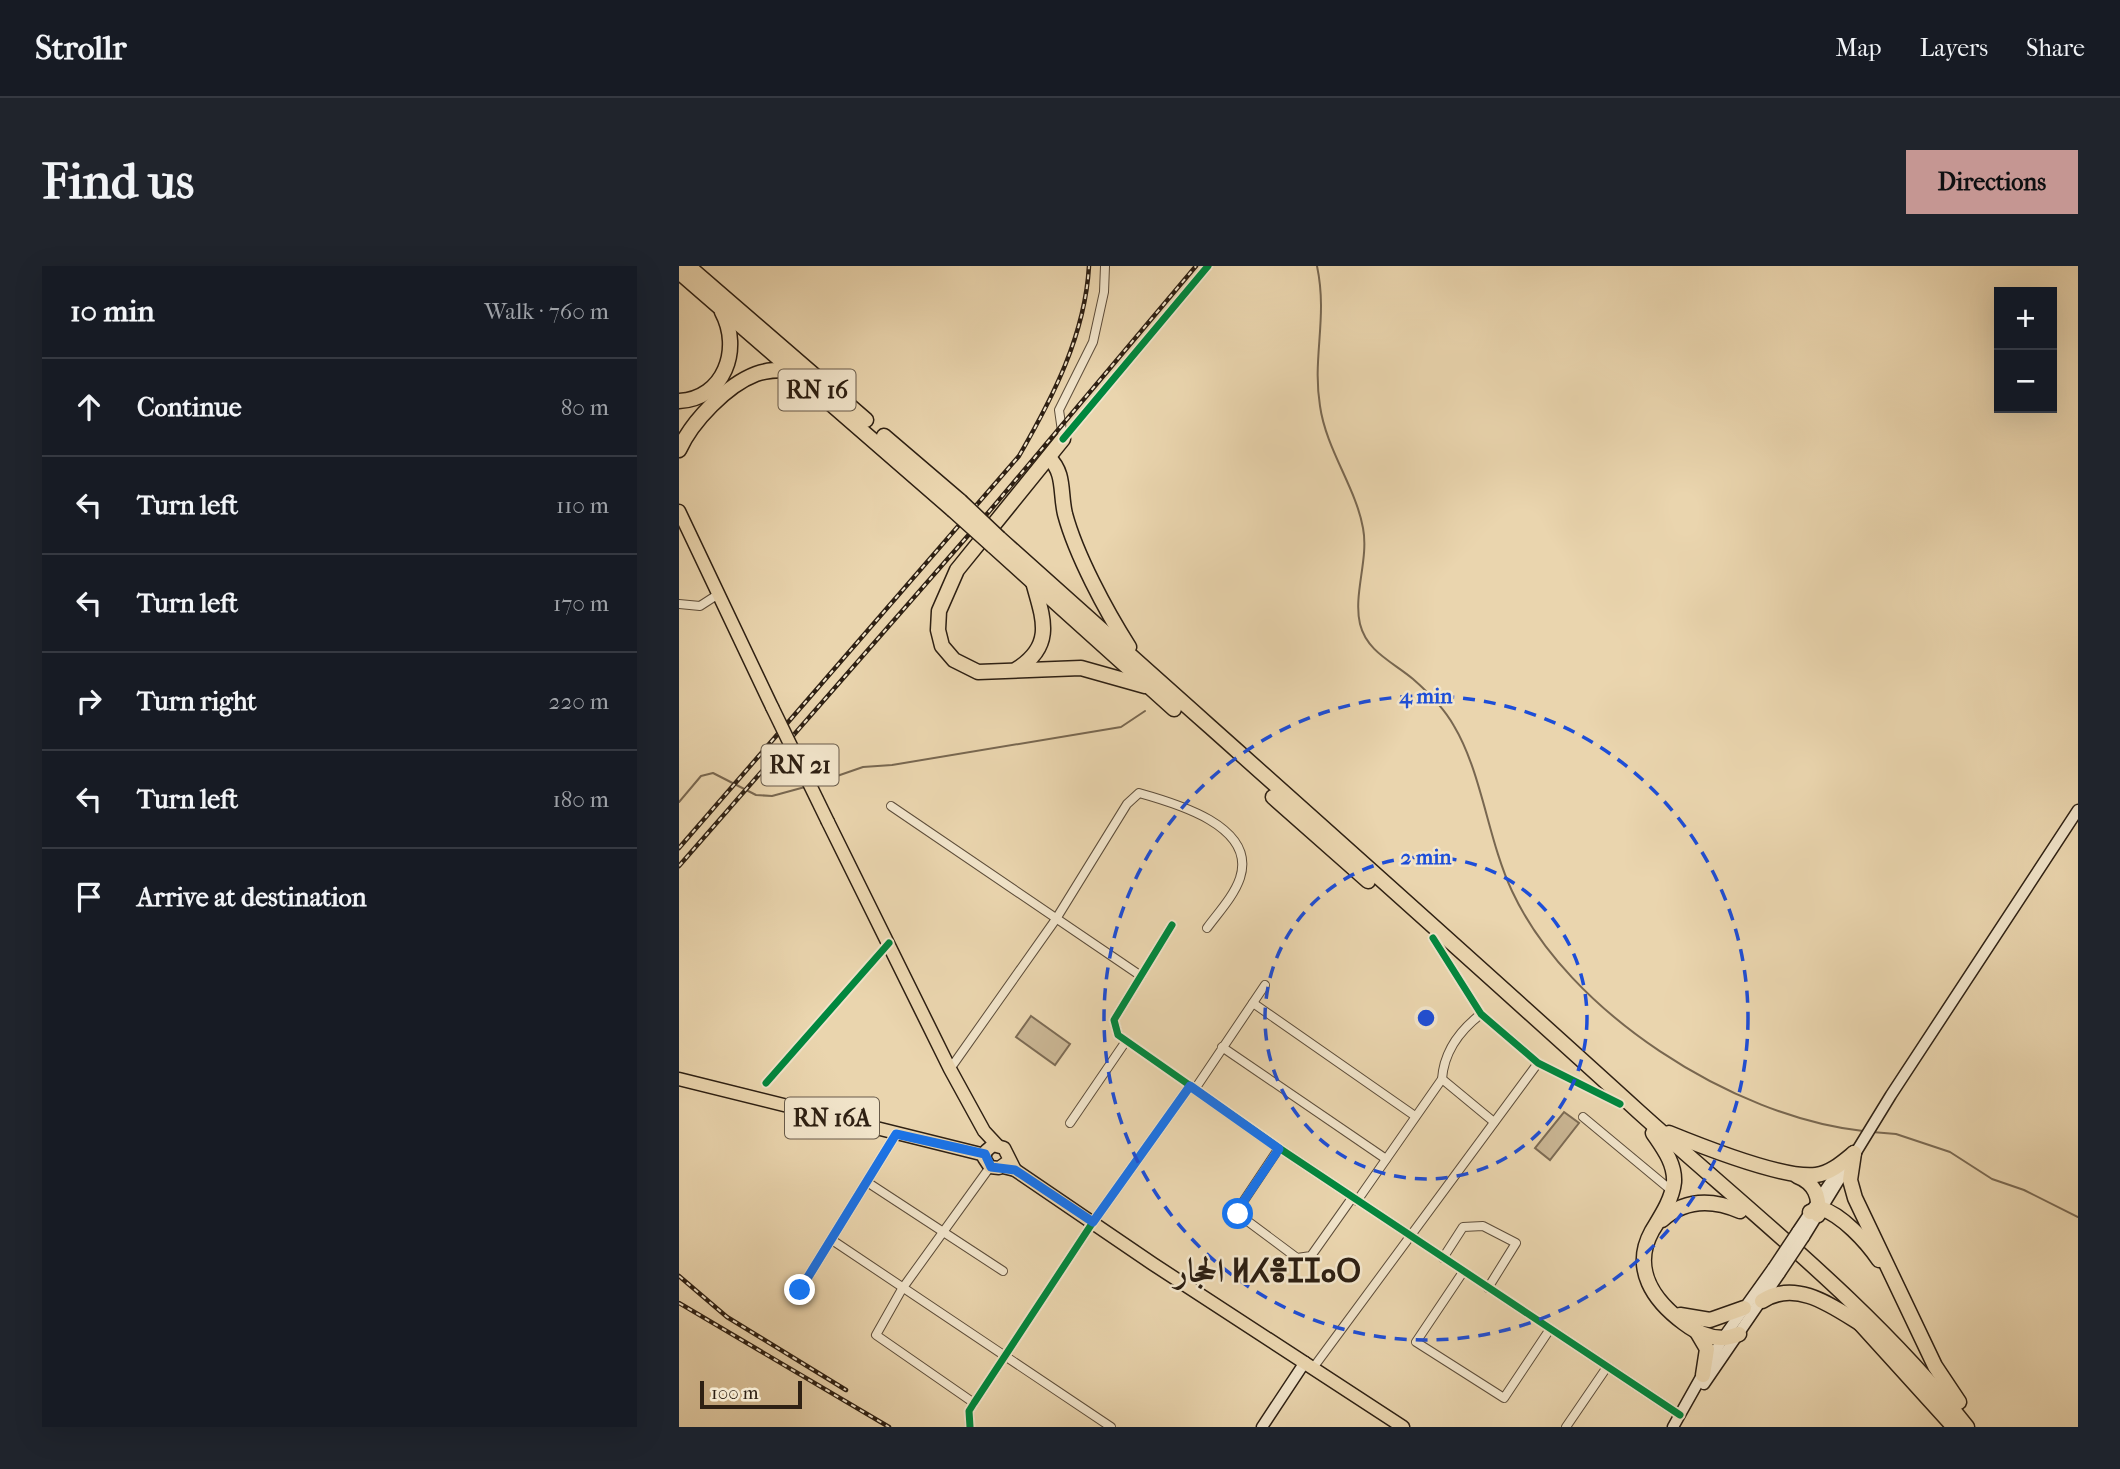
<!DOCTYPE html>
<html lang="en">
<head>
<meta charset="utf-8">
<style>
  :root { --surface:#171b24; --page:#20242c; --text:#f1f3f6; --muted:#9ea1a6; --line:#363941; --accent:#c59692 }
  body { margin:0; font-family:"IM FELL French Canon",Amiri,"Noto Sans Tifinagh",serif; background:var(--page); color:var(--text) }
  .controls { position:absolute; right:21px; top:21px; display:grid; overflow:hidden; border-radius:0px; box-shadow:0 7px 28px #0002 }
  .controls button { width:63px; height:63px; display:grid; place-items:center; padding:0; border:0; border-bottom:2px solid var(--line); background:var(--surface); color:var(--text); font:35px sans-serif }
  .scale { position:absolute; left:21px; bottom:18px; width:102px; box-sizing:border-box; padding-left:7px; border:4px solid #2e2013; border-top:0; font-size:19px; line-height:24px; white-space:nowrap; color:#2e2013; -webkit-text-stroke:5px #f1e4ca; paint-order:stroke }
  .stop { position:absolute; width:21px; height:21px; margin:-16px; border:5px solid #1a73e8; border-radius:50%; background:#fff }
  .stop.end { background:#1a73e8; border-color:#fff; box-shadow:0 2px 7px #0008 }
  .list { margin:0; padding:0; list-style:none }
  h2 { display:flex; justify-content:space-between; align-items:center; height:91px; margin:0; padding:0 28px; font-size:30px }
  h2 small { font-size:23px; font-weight:400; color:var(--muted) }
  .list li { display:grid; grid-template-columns:46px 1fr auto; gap:21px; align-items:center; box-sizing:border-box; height:98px; padding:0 28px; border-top:2px solid var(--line) }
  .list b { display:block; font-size:26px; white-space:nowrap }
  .list em { font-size:23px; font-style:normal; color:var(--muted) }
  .icon { flex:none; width:38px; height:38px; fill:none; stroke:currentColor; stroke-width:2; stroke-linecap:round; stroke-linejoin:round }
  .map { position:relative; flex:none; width:1399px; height:1161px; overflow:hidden; border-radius:0px }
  header { display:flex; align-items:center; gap:42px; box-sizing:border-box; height:98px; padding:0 35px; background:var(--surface); border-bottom:2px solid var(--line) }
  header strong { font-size:33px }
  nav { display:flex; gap:38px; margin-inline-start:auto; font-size:24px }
  .intro { display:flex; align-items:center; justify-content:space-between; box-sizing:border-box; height:168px; padding:0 42px }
  h1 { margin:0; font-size:49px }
  .button { padding:18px 32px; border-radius:0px; background:var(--accent); color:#111; font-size:24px; font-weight:700 }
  main { display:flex; gap:42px; padding:0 42px }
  aside { flex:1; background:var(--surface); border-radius:0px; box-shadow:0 7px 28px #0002 }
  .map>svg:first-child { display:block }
</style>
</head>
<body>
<header>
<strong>Strollr</strong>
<nav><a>Map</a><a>Layers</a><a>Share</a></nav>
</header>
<div class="intro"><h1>Find us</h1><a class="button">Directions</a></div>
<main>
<aside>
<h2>10 min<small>Walk · 760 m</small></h2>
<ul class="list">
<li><svg class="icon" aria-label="ahead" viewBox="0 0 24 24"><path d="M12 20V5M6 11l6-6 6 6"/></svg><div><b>Continue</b></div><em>80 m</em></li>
<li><svg class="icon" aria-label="left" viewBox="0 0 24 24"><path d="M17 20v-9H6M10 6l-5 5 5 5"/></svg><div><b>Turn left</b></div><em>110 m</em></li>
<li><svg class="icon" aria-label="left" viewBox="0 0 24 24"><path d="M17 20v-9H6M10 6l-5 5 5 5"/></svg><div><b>Turn left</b></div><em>170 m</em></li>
<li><svg class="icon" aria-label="right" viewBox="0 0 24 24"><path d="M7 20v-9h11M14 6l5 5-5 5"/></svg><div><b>Turn right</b></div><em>220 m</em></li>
<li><svg class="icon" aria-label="left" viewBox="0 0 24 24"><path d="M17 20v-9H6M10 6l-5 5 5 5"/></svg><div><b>Turn left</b></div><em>180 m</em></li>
<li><svg class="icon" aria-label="arrive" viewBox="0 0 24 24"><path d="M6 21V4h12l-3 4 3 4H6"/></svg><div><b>Arrive at destination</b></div></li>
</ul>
</aside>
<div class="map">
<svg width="1399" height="1161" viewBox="0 0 1399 1161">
  <rect width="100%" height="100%" fill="#ead5ae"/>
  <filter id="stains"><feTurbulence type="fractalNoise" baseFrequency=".00286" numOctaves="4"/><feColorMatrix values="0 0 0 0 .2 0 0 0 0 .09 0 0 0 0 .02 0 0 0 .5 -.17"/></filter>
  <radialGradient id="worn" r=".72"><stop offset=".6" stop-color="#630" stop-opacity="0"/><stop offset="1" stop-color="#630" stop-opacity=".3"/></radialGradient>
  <!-- green -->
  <g fill="#cab694" stroke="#7c6b54" stroke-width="2">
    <path d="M352 750 391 778 376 799 337 771Z"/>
    <path d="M885 846 900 857 871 894 856 882Z"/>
  </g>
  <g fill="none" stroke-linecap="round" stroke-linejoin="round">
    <!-- stream -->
    <g stroke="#786750" stroke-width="2">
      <path d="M638 0C649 52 633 91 641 140 647 183 677 222 684 262 690 293 674 328 681 358 688 386 714 396 734 413 750 427 765 442 775 460 803 507 809 574 833 625 889 746 1054 851 1184 865"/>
      <path d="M135 518 184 501 213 499 442 461 466 445"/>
      <path d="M0 536 22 510 34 507 77 529 93 530 126 521"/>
      <path d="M1193 866 1217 868 1271 886 1313 913 1345 924 1399 951"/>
    </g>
    <defs>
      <g id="street">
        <path d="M384 172 380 144 414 76 425 26 426 0"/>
        <path d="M384 173 529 0"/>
        <path d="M0 338 21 340 38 329"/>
        <path d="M212 540 462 710"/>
        <path d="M493 659 435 754 439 769 600 882 1001 1149"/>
        <path d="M754 672 802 748 859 797 941 838"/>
        <path d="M574 737 736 850"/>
        <path d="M543 781 707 893"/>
        <path d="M271 803 377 653 448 538 460 527C496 537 578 560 561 612 555 630 539 647 528 662"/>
        <path d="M763 813 815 856"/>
        <path d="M87 817 210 677"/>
        <path d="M516 823 586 719"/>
        <path d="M904 851 993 925"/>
        <path d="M391 857 447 775"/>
        <path d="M600 882 560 942 559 948 618 992 632 990 673 932"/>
        <path d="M188 916 324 1005"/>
        <path d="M678 935 763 813C765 785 780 765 802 748"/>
        <path d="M153 974 432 1161"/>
        <path d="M764 992 784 961 804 960 837 977 809 1022"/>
        <path d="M784 1006 737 1076 825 1132 871 1063"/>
        <path d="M121 1024 217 868"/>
        <path d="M634 1102 859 797"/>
        <path d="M295 1137 197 1069 223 1023 311 901"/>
        <path d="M291 1161 290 1145 295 1137 414 956 511 820"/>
        <path d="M887 1161 928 1101"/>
      </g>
      <g id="secondary">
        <path d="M1118 966 1155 911"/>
        <path d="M1125 971 1212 829 1399 544"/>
        <path d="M1025 1118 1101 1007"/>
        <path d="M583 1161 626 1096"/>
        <path d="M994 1161 1044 1072 1094 1002"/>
      </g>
      <g id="primary">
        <path d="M0 245 93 441"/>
        <path d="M149 556 271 803 305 865 318 879"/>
        <path d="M0 813 306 889"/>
        <path d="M327 897 320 902 311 901 305 892 307 885 314 879 325 882 336 904"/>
        <path d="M324 901 336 904 474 998 724 1161"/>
      </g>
      <g id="highway">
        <path d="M9 0 187 154"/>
        <path d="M0 6 274 244"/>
        <path d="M0 135C45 133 63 83 43 46"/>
        <path d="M205 170 281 235"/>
        <path d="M384 173 278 304 260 345 259 364 263 380 275 394 299 406 402 402 466 420"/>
        <path d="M0 184C13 155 48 119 77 108 90 103 103 104 116 104"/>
        <path d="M370 192C386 207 381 227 386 248 397 289 427 345 450 381"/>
        <path d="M320 272C533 463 748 653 960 846 1073 948 1193 1041 1288 1161"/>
        <path d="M314 280 495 443"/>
        <path d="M338 403C376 379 364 352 354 316"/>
        <path d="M594 531 689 615"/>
        <path d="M974 867C984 882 996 897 995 916 993 934 982 950 973 965 952 1003 975 1035 1005 1057 1021 1069 1040 1077 1060 1068"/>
        <path d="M990 867C1022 880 1104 913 1137 909 1152 907 1164 896 1175 887"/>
        <path d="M1175 887 1171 914 1176 932 1256 1100 1280 1136"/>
        <path d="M1118 910C1136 917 1141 931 1139 949"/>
        <path d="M1131 946 1141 942C1163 949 1187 975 1200 994"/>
        <path d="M983 954C1006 933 1033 933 1061 945"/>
        <path d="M1083 1035C1117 1013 1153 1040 1182 1058"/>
        <path d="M1001 1049 1031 1054 1065 1042"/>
        <path d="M1178 1054 1275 1161"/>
        <path d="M1018 1066 1028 1083 1024 1109"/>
      </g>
    </defs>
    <!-- street casing -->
    <use href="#street" stroke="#5d4d3a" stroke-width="10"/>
    <!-- secondary casing -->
    <use href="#secondary" stroke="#2e2013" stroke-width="13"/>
    <!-- primary casing -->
    <use href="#primary" stroke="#2e2013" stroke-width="15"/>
    <!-- highway casing -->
    <use href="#highway" stroke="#2e2013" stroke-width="17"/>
    <!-- street -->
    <use href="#street" stroke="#f1e4ca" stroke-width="8"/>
    <!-- secondary -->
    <use href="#secondary" stroke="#f1e4ca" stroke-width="10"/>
    <!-- primary -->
    <use href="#primary" stroke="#ead5ae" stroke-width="12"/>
    <!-- highway -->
    <use href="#highway" stroke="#ead5ae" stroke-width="14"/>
    <defs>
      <g id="rail">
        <path d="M0 582 340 190C374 131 406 69 410 0"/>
        <path d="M0 600 314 241 517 0"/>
        <path d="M0 1010 48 1051 167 1124"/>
        <path d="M0 1037 210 1161"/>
      </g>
    </defs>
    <!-- rail casing -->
    <use href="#rail" stroke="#2e2013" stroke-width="4.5"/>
    <!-- rail -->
    <use href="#rail" stroke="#f1e4ca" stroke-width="2" stroke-dasharray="5" stroke-linecap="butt"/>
    <defs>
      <g id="secondary-bridge">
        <path d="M1094 1002 1118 966"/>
        <path d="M1101 1007 1125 971"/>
      </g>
      <path id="primary-bridge" d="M93 441 149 556"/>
      <g id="highway-bridge">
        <path d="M281 235 320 272"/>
        <path d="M274 244 314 280"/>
      </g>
    </defs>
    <!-- secondary-bridge casing -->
    <use href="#secondary-bridge" stroke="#2e2013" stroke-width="13" stroke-linecap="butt"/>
    <!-- primary-bridge casing -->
    <use href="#primary-bridge" stroke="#2e2013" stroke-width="15" stroke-linecap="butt"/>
    <!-- highway-bridge casing -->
    <use href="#highway-bridge" stroke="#2e2013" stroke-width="17" stroke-linecap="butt"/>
    <!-- secondary-bridge -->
    <use href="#secondary-bridge" stroke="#f1e4ca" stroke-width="10"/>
    <!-- primary-bridge -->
    <use href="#primary-bridge" stroke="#ead5ae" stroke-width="12"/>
    <!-- highway-bridge -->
    <use href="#highway-bridge" stroke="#ead5ae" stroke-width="14"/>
    <defs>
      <g id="cycleway">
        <path d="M384 173 529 0"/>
        <path d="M493 659 435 754 439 769 600 882 1001 1149"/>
        <path d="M754 672 802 748 859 797 941 838"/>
        <path d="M87 817 210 677"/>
        <path d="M121 1024 217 868"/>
        <path d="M291 1161 290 1145 295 1137 414 956 511 820"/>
      </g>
    </defs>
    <!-- cycleway casing -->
    <use href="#cycleway" stroke="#f1e4ca" stroke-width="11"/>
    <!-- cycleway -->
    <use href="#cycleway" stroke="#00873e" stroke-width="7"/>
  </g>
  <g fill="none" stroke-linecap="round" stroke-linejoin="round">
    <!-- route -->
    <path stroke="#1a73e8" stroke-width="9" d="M121 1024 217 868 306 888 312 901 336 904 414 956 511 820 600 883 560 942 559 948"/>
  </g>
  <!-- distance rings -->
  <g fill="none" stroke="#1d4ed8" stroke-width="3.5" stroke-dasharray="12 9">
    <circle cx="747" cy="752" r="161"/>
    <circle cx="747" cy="752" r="322"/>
  </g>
  <g text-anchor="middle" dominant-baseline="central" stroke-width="5" stroke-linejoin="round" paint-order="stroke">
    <!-- shield labels -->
    <g fill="#f1e4ca" stroke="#685b4a" stroke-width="2">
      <rect x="99.5" y="103.5" width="77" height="41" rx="5"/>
      <rect x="82.5" y="478.5" width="77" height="41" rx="5"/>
      <rect x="106" y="831.5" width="94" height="41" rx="5"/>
    </g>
    <g font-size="24" font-weight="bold" fill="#2e2013">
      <text x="138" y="124">RN 16</text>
      <text x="121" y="499">RN 21</text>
      <text x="153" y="852">RN 16A</text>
    </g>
    <!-- district labels -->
    <g font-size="33" font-weight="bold" fill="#2e2013" stroke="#f1e4ca">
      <text x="589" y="1005">الحجار ⵍⵃⴻⵊⵊⴰⵔ</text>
    </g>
  </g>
  <circle cx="747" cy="752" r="10" fill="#1d4ed8" stroke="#f1e4ca" stroke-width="3.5"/>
  <g font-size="21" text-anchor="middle" font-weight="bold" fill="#1d4ed8" stroke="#f1e4ca" stroke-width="5" stroke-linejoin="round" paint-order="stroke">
    <text x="747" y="437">4 min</text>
    <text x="747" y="598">2 min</text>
  </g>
  <rect width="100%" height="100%" filter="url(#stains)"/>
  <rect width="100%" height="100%" fill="url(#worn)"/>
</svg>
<div class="controls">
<button>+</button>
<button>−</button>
</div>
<div class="scale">100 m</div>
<div class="stop" style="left:559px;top:948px"></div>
<div class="stop end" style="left:121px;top:1024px"></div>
</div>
</main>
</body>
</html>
